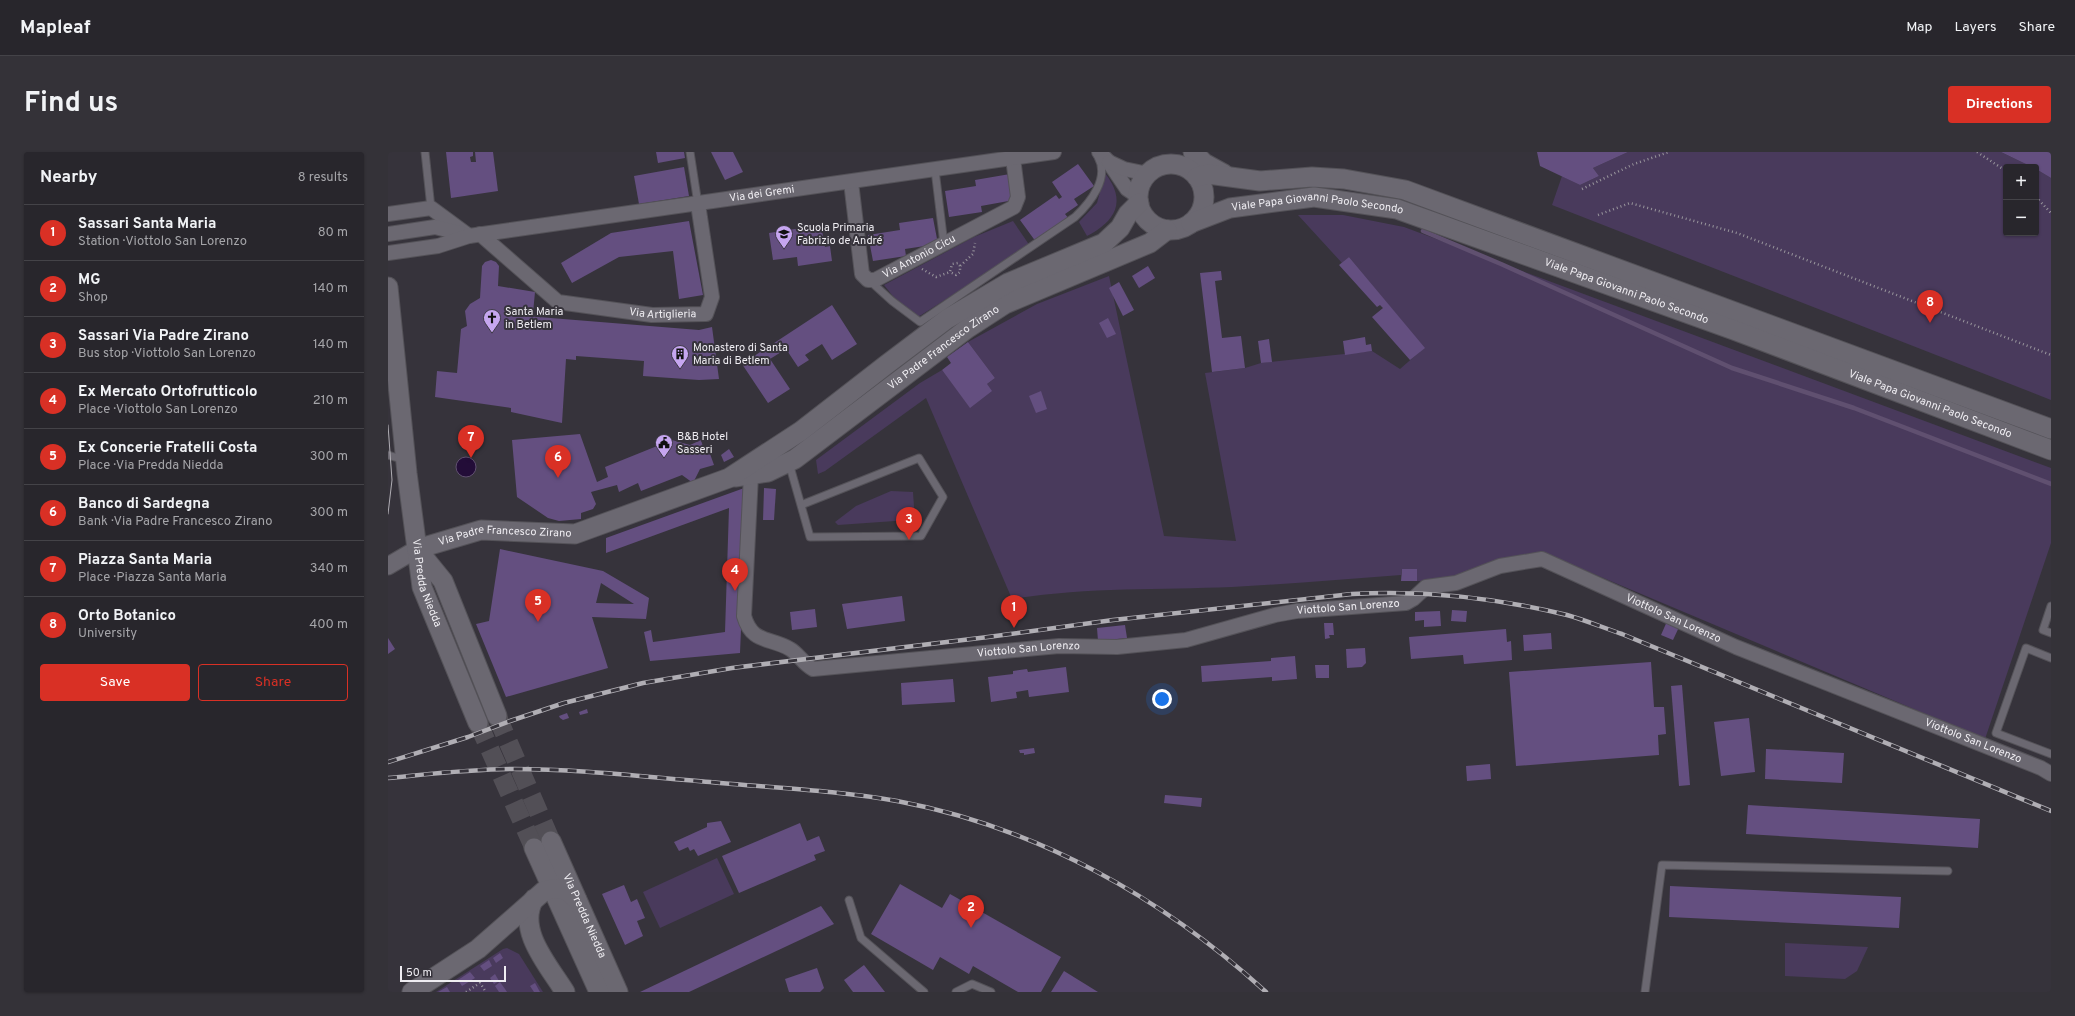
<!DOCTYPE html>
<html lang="en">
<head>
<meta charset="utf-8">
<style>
  :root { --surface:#28262c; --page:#343238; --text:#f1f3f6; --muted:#a5a5a9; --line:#444348; --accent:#d93025 }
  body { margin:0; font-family:Overpass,sans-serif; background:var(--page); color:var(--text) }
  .controls { position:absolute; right:12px; top:12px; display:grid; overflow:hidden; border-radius:4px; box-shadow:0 1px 3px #0004 }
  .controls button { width:36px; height:36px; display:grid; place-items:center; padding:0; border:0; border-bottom:1px solid var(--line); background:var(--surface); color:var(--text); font:20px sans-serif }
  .scale { position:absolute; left:12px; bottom:10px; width:106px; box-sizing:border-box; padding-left:4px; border:2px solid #efedf2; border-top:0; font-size:11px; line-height:14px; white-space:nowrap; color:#efedf2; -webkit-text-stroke:3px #36333b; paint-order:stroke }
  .you { position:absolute; left:774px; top:547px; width:14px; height:14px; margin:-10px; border:3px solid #fff; border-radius:50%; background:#1a73e8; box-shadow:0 0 0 6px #1a73e833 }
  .badge { display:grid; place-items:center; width:26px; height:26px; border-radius:50%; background:var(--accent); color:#fff; font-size:13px; font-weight:700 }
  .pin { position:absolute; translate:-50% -33px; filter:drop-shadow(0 1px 2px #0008) }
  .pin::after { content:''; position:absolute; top:21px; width:14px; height:12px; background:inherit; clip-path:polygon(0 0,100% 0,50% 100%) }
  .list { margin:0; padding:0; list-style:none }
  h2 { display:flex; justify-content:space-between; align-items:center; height:52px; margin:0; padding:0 16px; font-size:17px }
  h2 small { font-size:13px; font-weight:400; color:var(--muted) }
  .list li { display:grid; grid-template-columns:26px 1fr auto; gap:12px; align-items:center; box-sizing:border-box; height:56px; padding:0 16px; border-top:1px solid var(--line) }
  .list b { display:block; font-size:15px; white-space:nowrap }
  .list p { margin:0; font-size:13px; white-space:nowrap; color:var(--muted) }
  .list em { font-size:13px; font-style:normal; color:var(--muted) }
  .actions { display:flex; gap:8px; padding:12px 16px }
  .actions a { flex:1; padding:9px 0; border:1px solid var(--accent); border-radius:4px; text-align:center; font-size:14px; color:var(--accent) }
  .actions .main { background:var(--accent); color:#fff }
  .map { position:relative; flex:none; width:1663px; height:840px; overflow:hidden; border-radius:4px }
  header { display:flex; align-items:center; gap:24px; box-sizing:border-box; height:56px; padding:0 20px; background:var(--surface); border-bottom:1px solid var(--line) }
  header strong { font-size:19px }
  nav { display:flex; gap:22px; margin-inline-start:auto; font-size:14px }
  .intro { display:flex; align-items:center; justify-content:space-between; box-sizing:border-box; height:96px; padding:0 24px }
  h1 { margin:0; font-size:28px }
  .button { padding:10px 18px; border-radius:4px; background:var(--accent); color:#fff; font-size:14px; font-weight:700 }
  main { display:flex; gap:24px; padding:0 24px }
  aside { flex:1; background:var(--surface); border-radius:4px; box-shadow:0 1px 3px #0004 }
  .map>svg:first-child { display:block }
</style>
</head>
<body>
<header>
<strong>Mapleaf</strong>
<nav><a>Map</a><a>Layers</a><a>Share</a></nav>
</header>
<div class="intro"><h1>Find us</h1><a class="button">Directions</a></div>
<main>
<aside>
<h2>Nearby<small>8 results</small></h2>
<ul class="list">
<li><span class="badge">1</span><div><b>Sassari Santa Maria</b><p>Station · Viottolo San Lorenzo</p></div><em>80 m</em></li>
<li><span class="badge">2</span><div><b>MG</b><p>Shop</p></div><em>140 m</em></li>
<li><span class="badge">3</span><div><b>Sassari Via Padre Zirano</b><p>Bus stop · Viottolo San Lorenzo</p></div><em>140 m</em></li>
<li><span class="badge">4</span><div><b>Ex Mercato Ortofrutticolo</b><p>Place · Viottolo San Lorenzo</p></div><em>210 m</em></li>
<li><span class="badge">5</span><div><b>Ex Concerie Fratelli Costa</b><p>Place · Via Predda Niedda</p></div><em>300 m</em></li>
<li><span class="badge">6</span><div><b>Banco di Sardegna</b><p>Bank · Via Padre Francesco Zirano</p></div><em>300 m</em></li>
<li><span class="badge">7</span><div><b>Piazza Santa Maria</b><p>Place · Piazza Santa Maria</p></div><em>340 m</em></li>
<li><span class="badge">8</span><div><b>Orto Botanico</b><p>University</p></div><em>400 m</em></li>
</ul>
<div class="actions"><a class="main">Save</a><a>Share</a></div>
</aside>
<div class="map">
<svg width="1663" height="840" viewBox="0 0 1663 840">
  <rect width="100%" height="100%" fill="#36333b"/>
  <!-- green -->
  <g fill="#493a5c">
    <path d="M1240 0H1613L1644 15H1618V81H1648V17L1663 26V248L1164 53 1174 24 1192 33 1211 24 1205 16Z"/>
    <path d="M717 21C739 49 728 69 699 84L691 70 709 51Z"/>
    <path d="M910 63H955L1016 75 1663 316V391L1597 587 1156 401 1068 431 1029 429V417H1014L1013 423C957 427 901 432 844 435 771 438 698 435 624 447L538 246 437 319 430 322 428 308 532 231 554 218 582 255 599 232 607 226 580 190 649 152 721 124 776 384 848 389 817 221 857 216 873 211 984 199 1012 217 1036 196 961 105 954 111Z"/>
    <path d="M625 69 642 94 530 165 508 148 496 133 586 85Z"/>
    <path d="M503 339 525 340 526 355 521 368 450 373 447 370 468 354Z"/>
    <path d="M329 706 346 742 272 776 255 740Z"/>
    <path d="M1397 791 1480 795 1469 819 1457 827 1397 824Z"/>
    <path d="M119 796 131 802 155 840H48L115 797Z"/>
  </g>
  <!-- water -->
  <circle fill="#230d38" stroke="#605070" cx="78" cy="315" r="10"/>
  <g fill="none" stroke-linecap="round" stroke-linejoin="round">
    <!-- stream -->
    <path stroke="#605070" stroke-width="4.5" d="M1035 79 1113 112 1344 216 1466 256 1663 332"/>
  </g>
  <!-- building -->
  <g fill="#644f80" fill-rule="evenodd">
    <path d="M58 0H85V4L82 5 83 10H88L87 0H105L110 39 63 46Z"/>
    <path d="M268 0H296L297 6 270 11Z"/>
    <path d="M323 0H345L355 20 337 28Z"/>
    <path d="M1149 0H1240L1205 16 1211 24 1192 33 1152 14Z"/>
    <path d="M1613 0H1663V26L1648 17V15H1644Z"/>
    <path d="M690 12 706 34 686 47 690 53 677 62 681 67 648 90 632 68 668 43 671 47 674 45 664 30Z"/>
    <path d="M296 15 301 44 251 52 246 24Z"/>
    <path d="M622 22 626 48 593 54 594 60 561 65 557 39 588 34 587 28Z"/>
    <path d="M545 66 550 92 517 97 518 104 485 109 480 83 512 78 511 71Z"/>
    <path d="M301 69 315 143 291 147 285 99 231 105 184 131 173 111 223 81Z"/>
    <path d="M433 73 437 95 442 94 444 109 410 114 409 105 385 108 381 81Z"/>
    <path d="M961 105 1037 196 1022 208 984 165 995 156 992 153 989 155 951 113Z"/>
    <path d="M103 108 108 110 111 114 110 134 147 140 145 161 138 164 311 178 324 175 331 227 311 228 255 224 256 209 188 204V208L178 207 174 271 123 260V256L47 245 49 219 69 221 73 177 79 174 77 159 82 152 92 146 94 114 97 110Z"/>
    <path d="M760 114 767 126 751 136 744 124Z"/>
    <path d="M833 119 834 128 827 129 834 186 853 184 857 216 824 220 812 121Z"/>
    <path d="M731 130 746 158 735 164 721 136Z"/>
    <path d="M444 153 469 192 444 208 434 192 417 203 421 208 410 215 398 197 382 207 402 237 380 251 354 212Z"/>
    <path d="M720 166 728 182 719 186 711 171Z"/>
    <path d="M977 185 978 193 983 192 984 199 957 203 955 189Z"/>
    <path d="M881 187 884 210 873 211 870 189Z"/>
    <path d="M580 190 607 226 599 232 604 239 582 256 554 218 563 211 559 205Z"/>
    <path d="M653 239 659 257 648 261 641 244Z"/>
    <path d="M192 282 209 330 220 325 217 315 284 288 302 293 313 288 317 302 321 299 326 313 312 317 305 331 294 323 253 339 250 331 231 340 229 333 203 340 208 352 205 357 193 361V367L171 369 160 366 129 345 124 288Z"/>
    <path d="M341 297 346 305 336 310 333 303Z"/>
    <path d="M359 335 352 501 262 509 256 480 263 478 265 490 337 480 341 356 218 401V386Z"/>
    <path d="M376 336 388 337 386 368H375Z"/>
    <path d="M112 397 215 419 261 446 258 467 204 465 220 516 118 545 88 472 101 469ZM213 431 246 452 208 451Z"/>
    <path d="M1014 417H1029V429H1013Z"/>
    <path d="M514 444 517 469 459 477 454 452Z"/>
    <path d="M427 457 429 475 404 478 402 460Z"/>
    <path d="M1064 458 1079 459 1078 470 1063 469Z"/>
    <path d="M1052 459 1053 474 1036 475V468L1027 469V460Z"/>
    <path d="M1280 467 1292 473 1285 488 1273 483Z"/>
    <path d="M936 471H945L946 483H941L942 486 937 487Z"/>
    <path d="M737 473 739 486 710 489 709 476Z"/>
    <path d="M1118 477 1119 490 1123 489 1124 508 1076 512 1075 503 1023 507 1021 485Z"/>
    <path d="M1163 481 1164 497 1136 499 1135 483Z"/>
    <path d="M0 486 7 497 0 502Z"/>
    <path d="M977 496 978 511 974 515 959 516 958 497Z"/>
    <path d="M907 504 909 527 884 529V525L814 530 813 514 883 509V506Z"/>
    <path d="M1263 510 1266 555H1276L1278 582 1270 583 1271 603 1128 614 1121 520Z"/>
    <path d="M927 513H941V526H928Z"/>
    <path d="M678 515 681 540 641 545 640 538 628 540 629 546 603 550 600 525 625 522V519L639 517 640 520Z"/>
    <path d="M565 527 567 550 514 553 513 531Z"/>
    <path d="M1294 533 1302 633 1291 634 1283 534Z"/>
    <path d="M199 557 200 561 192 563 191 560Z"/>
    <path d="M179 561 181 566 175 568 172 566 171 564Z"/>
    <path d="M1361 566 1367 620 1333 624 1326 570Z"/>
    <path d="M646 596 647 601 636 603V601H632L631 598Z"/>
    <path d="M1378 597 1456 601 1454 631 1377 627Z"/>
    <path d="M1102 612 1103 627 1079 629 1078 614Z"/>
    <path d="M777 643 814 646 813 655 776 651Z"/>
    <path d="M1360 653 1592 667 1590 696 1358 682Z"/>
    <path d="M333 669 343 690 310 704 306 697 302 699 300 695 291 699 286 690 319 675V671Z"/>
    <path d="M412 671 419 689 431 684 437 699 426 703 428 708 351 741 334 704Z"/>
    <path d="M512 732 554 756 562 742 673 805 653 840H630L585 814 581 822 552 805 545 818 483 782Z"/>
    <path d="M236 733 243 750 249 747 257 766 249 769 255 784 237 793 214 742Z"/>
    <path d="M1282 734 1513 745 1511 776 1281 765Z"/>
    <path d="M433 754 446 772 301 840H252Z"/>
    <path d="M112 801 115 806 108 811 105 806Z"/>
    <path d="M101 808 104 814 96 819 92 814Z"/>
    <path d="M476 813 497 840H465L456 828Z"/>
    <path d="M429 816 436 836 432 840H401L397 827Z"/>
    <path d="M676 819 710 840H663Z"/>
    <path d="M82 820 87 826 74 834 70 828Z"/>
    <path d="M107 822 111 829 106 832 102 826Z"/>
    <path d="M112 830 117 837 119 840H111L107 834Z"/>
    <path d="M147 831 152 840H146L142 834Z"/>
    <path d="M59 835 62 840H50Z"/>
  </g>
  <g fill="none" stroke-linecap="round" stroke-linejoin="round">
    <!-- secondary-tunnel -->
    <g stroke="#524f56" stroke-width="19" stroke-dasharray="19 10" stroke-linecap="butt">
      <path d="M109 564 163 689"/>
      <path d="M90 571 146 696"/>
    </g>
    <defs>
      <g id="service">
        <path d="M37 0 43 56"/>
        <path d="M302 0 310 52"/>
        <path d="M547 18 556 92"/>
        <path d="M482 129 504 149 532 170 687 65C702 51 722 26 710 5"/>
        <path d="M0 303 17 308"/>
        <path d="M401 311 422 385 533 384 555 345 531 306 413 353"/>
        <path d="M1663 454 1655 478 1663 481"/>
        <path d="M1663 506 1638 496 1608 581 1663 602"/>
        <path d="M461 748 473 786 536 840"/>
        <path d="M568 840 584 832 603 840"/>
        <path d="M1257 840 1274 713 1560 719"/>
      </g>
      <g id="minor">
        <path d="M711 0 720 9 739 37 751 45"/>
        <path d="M721 10 736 17 760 22"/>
        <path id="s1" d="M463 30 474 122 480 128H487L626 55 630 45 625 6"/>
        <path d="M0 62 43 56 81 84"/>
        <path d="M0 82 47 75 75 82"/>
        <path id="s2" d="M92 82 170 150 264 163 318 162 324 145 310 52"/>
        <path id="s3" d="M0 101 50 94 81 84 666 0"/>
        <path id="s4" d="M363 323 356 464C364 492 382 485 402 497 411 502 415 512 425 517L671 494 729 495 798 488 887 463 909 459 1018 451 1025 447 1038 435 1068 431 1112 414 1154 407 1348 495 1653 616 1663 622"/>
      </g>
      <path id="tertiary" d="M0 414 29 397"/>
      <g id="secondary">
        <path d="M805 0 816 11 836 22"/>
        <circle cx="783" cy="45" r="33"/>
        <path d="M809 25 820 22 872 29 924 25 956 27 1017 38 1663 277"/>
        <path id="s5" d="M803 71 842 56 926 45 1009 57 1346 178 1663 298"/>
        <path id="s6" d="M0 135 19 321 34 435 90 571"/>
        <path id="s7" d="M347 325 380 320 407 307 580 176 617 152 762 91 779 78"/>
        <path id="s8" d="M29 397 93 378 187 382 341 326 413 279 498 213 559 167 620 131 716 91 732 76 740 62 751 51"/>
        <path d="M29 397 55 429 109 564"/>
        <path id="s9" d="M163 689 230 840"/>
        <path d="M146 696 211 840"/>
        <path d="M146 747C128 778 161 814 177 840"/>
        <path d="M24 840 90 797 156 739C171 734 179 737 189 748"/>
      </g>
    </defs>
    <!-- service casing -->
    <use href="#service" stroke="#545258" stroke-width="9"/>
    <!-- minor casing -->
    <use href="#minor" stroke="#545258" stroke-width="16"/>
    <!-- tertiary casing -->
    <use href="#tertiary" stroke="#545258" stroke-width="19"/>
    <!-- secondary casing -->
    <use href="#secondary" stroke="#545258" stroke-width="21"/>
    <!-- path -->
    <g stroke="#99969d" stroke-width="2.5" stroke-dasharray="1 3" stroke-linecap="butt">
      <path d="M1589 0 1618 19"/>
      <path d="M1194 37 1246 12 1281 0"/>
      <path d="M1648 45 1663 61"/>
      <path d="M1210 63 1242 51 1349 81 1663 203"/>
      <path d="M572 114 570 111 564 112 562 120 568 123 572 120V114L585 102 587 91"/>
      <path d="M534 117 548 125 562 120"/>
      <path d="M78 840 92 831 98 840"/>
    </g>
    <!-- service -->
    <use href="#service" stroke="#6b6871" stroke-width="7"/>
    <!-- minor -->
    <use href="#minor" stroke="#6b6871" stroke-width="14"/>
    <!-- tertiary -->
    <use href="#tertiary" stroke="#6b6871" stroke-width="17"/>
    <!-- secondary -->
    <use href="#secondary" stroke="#6b6871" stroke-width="19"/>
    <!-- tram -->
    <path stroke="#b0aeb4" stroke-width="1" d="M0 273 4 328 0 362"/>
    <defs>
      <g id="rail">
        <path d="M0 610 80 585 122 569 176 551 255 531 344 516 600 485 725 468 964 442C1036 438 1109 446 1179 463 1197 468 1216 476 1234 482L1663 659"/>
        <path d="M0 626C42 622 84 617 126 617 191 617 258 625 322 630 385 636 447 638 509 649 648 675 774 745 878 840"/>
      </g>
    </defs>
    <!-- rail casing -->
    <use href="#rail" stroke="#b0aeb4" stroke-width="4.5"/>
    <!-- rail -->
    <use href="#rail" stroke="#36333b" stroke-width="3" stroke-dasharray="9" stroke-linecap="butt"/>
  </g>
  <!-- icons -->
  <defs>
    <symbol id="school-pin" viewBox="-11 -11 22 30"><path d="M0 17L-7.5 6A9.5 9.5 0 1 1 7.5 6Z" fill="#c6a6f0" stroke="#36333b"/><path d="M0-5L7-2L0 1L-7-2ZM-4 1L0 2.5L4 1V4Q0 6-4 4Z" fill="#111"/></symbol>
    <symbol id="church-pin" viewBox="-11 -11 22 30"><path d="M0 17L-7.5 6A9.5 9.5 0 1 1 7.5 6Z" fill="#c6a6f0" stroke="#36333b"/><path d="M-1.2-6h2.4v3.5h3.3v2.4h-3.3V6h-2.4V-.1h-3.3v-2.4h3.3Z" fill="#111"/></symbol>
    <symbol id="building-pin" viewBox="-11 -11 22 30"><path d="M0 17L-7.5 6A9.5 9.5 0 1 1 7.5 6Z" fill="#c6a6f0" stroke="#36333b"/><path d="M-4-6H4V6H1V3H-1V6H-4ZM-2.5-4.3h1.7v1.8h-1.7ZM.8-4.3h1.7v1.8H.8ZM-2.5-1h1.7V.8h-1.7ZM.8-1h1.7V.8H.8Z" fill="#111"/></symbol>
    <symbol id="civic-pin" viewBox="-11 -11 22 30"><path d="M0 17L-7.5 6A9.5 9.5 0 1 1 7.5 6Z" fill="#c6a6f0" stroke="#36333b"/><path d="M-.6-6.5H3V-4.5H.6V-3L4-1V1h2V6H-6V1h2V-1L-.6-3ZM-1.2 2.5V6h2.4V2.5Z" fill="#111"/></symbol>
  </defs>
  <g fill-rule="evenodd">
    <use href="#school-pin" x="386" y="72" width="20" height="27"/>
    <use href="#church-pin" x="94" y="156" width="20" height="27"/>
    <use href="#building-pin" x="282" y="192" width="20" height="27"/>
    <use href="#civic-pin" x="266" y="281" width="20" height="27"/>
  </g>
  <g text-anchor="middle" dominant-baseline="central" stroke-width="4" stroke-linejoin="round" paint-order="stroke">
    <!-- street labels -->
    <g font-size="11" fill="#efedf2" stroke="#36333b">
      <text stroke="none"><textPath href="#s3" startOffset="379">Via dei Gremi</textPath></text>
      <text stroke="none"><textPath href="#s5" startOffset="130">Viale Papa Giovanni Paolo Secondo</textPath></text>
      <text stroke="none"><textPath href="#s1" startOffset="158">Via Antonio Cicu</textPath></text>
      <text stroke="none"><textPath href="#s5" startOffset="454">Viale Papa Giovanni Paolo Secondo</textPath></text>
      <text stroke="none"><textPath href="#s2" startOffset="209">Via Artiglieria</textPath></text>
      <text stroke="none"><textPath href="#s7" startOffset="249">Via Padre Francesco Zirano</textPath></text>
      <text stroke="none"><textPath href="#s5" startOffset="778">Viale Papa Giovanni Paolo Secondo</textPath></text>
      <text stroke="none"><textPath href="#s8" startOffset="90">Via Padre Francesco Zirano</textPath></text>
      <text stroke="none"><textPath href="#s6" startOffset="299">Via Predda Niedda</textPath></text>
      <text stroke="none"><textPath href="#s4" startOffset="772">Viottolo San Lorenzo</textPath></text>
      <text stroke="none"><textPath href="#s4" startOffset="1120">Viottolo San Lorenzo</textPath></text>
      <text stroke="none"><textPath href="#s4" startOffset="448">Viottolo San Lorenzo</textPath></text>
      <text stroke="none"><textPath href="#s4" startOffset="1444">Viottolo San Lorenzo</textPath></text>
      <text stroke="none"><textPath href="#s9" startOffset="82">Via Predda Niedda</textPath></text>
    </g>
    <!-- poi labels -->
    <g font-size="11" fill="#efedf2" stroke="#36333b" text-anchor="start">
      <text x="409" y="76">Scuola Primaria<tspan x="409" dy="13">Fabrizio de André</tspan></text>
      <text x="117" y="160">Santa Maria<tspan x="117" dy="13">in Betlem</tspan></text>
      <text x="305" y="196">Monastero di Santa<tspan x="305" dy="13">Maria di Betlem</tspan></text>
      <text x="289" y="285">B&amp;B Hotel<tspan x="289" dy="13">Sasseri</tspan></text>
    </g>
  </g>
</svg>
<div class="controls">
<button>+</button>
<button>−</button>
</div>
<div class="scale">50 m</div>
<div class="you"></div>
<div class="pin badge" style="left:626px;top:476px">1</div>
<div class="pin badge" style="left:583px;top:776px">2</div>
<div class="pin badge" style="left:521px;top:388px">3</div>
<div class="pin badge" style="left:347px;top:439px">4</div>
<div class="pin badge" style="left:150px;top:470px">5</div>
<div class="pin badge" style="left:170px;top:326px">6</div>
<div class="pin badge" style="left:83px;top:306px">7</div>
<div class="pin badge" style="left:1542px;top:171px">8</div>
</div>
</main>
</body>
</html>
